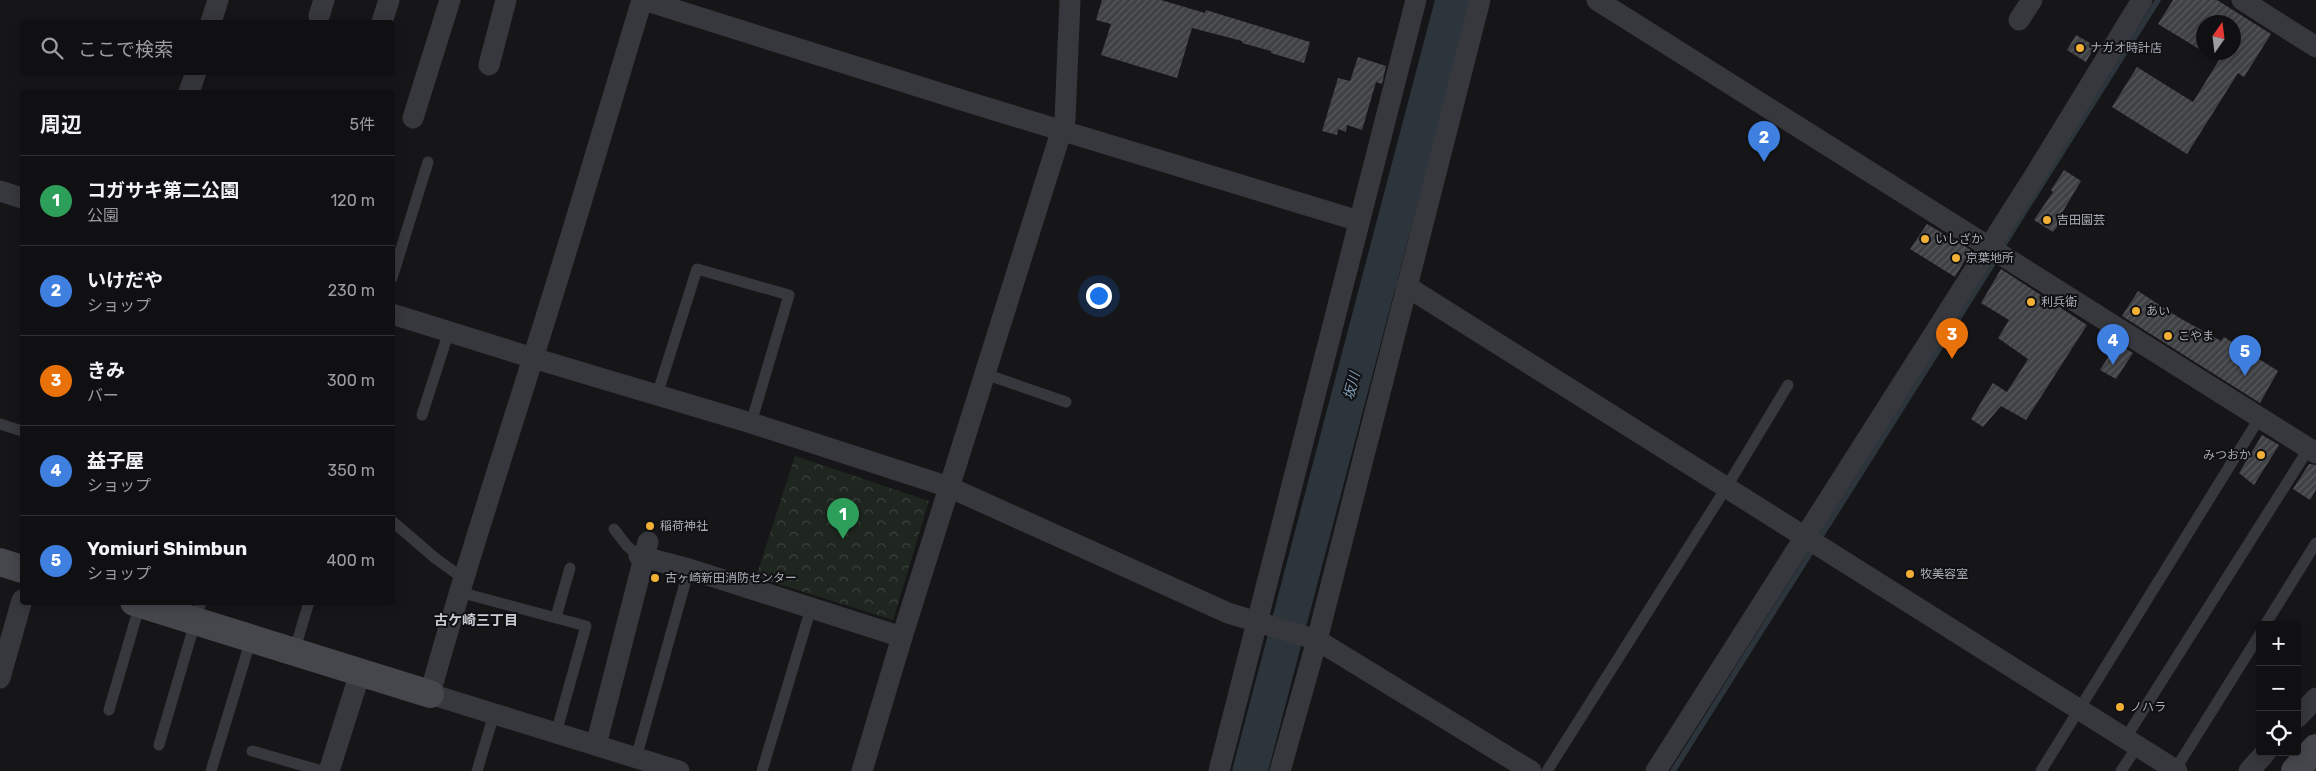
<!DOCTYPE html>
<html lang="ja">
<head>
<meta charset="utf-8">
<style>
  :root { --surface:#101012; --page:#19191b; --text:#f1f3f6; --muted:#9c9d9f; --line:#303032; --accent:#0b8043 }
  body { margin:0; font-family:Rubik,"Noto Sans JP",sans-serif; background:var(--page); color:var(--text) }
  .controls { position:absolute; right:15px; bottom:15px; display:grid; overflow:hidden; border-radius:5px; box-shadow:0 2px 12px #0003 }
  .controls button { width:45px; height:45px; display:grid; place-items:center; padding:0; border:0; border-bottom:1px solid var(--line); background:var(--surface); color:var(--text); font:25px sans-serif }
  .compass { position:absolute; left:2196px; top:15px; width:45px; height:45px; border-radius:50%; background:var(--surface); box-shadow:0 2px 12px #0003; rotate:14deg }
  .you { position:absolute; left:1098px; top:295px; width:18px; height:18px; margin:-12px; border:4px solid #fff; border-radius:50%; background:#1a73e8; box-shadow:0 0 0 8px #1a73e833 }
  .badge { display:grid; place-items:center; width:32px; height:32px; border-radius:50%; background:var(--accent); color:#fff; font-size:16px; font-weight:700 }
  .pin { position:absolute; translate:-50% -41px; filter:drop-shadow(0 1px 2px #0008) }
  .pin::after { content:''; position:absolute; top:26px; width:18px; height:15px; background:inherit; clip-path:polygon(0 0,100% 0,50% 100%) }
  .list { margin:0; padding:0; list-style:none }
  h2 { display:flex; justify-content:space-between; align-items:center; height:65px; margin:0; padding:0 20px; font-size:21px }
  h2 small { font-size:16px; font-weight:400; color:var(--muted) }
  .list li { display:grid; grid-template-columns:32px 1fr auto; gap:15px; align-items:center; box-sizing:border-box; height:90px; padding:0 20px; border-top:1px solid var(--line) }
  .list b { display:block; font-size:19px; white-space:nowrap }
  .list p { margin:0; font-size:16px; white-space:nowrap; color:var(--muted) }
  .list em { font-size:16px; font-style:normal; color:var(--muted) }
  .icon { flex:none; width:28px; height:28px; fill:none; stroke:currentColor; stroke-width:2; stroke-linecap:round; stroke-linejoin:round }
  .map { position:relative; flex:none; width:2316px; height:771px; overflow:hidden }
  .search { position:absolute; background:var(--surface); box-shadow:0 2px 12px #0003; left:20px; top:20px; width:375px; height:55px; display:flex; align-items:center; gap:12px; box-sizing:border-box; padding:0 18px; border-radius:5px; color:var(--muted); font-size:19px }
  .panel { position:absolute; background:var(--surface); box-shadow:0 2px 12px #0003; left:20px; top:90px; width:375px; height:515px; border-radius:5px }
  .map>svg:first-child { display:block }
</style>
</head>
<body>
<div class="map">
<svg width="2316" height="771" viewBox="0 0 2316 771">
  <defs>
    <pattern id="park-crowns" width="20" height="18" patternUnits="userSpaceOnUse" patternTransform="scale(1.25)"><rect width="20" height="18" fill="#1e261f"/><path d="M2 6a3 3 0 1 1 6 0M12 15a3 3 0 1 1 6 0" fill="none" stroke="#3c433d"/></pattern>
    <pattern id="building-hatch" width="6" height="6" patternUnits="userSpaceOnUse" patternTransform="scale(1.25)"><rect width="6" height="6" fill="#404145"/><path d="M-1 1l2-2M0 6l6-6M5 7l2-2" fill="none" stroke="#595a5e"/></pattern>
  </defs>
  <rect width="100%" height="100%" fill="#161618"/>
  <!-- park -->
  <path fill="url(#park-crowns)" d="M795 456 929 501 893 620 756 577Z"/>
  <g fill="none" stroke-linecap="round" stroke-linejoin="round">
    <!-- stream -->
    <g stroke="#2c353c" stroke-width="5.5">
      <path d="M2001 249 2158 0"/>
      <path d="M1673 771 1997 257"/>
    </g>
    <!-- river -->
    <path stroke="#2c353c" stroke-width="35" d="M1250 771 1453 0"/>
  </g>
  <!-- building -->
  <g fill="url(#building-hatch)">
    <path d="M1102 0H1161L1205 13 1206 10 1310 42 1304 63 1271 53V51L1242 43V41L1192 28 1177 78 1101 55 1111 24 1096 20Z"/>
    <path d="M2173 0H2217L2271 34 2244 77 2238 73 2187 154 2112 107 2137 67 2193 102 2224 52H2234V22H2204V52L2158 24Z"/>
    <path d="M2076 35 2095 46 2086 62 2067 50Z"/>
    <path d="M1358 57 1386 66 1382 84 1376 82 1362 130 1347 125 1346 132 1338 129 1337 135 1322 131 1338 78 1350 81Z"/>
    <path d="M2064 170 2081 181 2059 218 2062 220 2053 232 2034 220 2053 192 2051 190Z"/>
    <path d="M1927 224 1971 250 1955 277 1910 249Z"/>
    <path d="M2001 269 2087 325 2026 420 2001 406 1983 427 1971 419 1986 394 1993 383 2007 392 2028 359 1998 338 2009 320 1981 303Z"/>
    <path d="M2138 291 2178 317 2221 341 2224 337 2278 371 2260 403 2122 316Z"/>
    <path d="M2117 343 2133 353 2116 379 2100 370Z"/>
    <path d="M2262 435 2279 445 2254 485 2239 473Z"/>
    <path d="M2309 464 2316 465V490L2310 500 2293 489Z"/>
  </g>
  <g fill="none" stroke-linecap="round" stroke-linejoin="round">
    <!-- lane -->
    <g stroke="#37383d" stroke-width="11">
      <path d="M392 278 428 162"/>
      <path d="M985 374 1066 402"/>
      <path d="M657 395 697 269 789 295 751 423"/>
      <path d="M422 415 449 331"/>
      <path d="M0 424 22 431"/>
      <path d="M392 521 435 558 464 579"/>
      <path d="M614 529 627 546 639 556"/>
      <path d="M459 592 586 626 556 733"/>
      <path d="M556 617 570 568"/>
      <path d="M2265 625 2316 543"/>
      <path d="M294 652 309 602"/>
      <path d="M109 710 140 604"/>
      <path d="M2125 739 2309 448"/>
      <path d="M159 745 201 602"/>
      <path d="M252 751 322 771"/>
      <path d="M636 758 689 569"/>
      <path d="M2175 770 2260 634"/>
      <path d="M211 771 251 639"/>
      <path d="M477 771 494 714"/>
      <path d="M762 771 811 608"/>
      <path d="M1547 771 1726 488 1788 385"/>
      <path d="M2041 771 2260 417"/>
      <path d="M2121 771 2137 747"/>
    </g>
    <!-- street -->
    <g stroke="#37383d" stroke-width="21">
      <path d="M642 0C606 119 571 239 533 358 498 470 461 581 430 694L679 771"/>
      <path d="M644 0 968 102 1359 221"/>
      <path d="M1597 0 2316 453"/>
      <path d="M2242 0 2316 47"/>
      <path d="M319 16 324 0"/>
      <path d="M2019 20 2032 0"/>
      <path d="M211 22 218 0"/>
      <path d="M382 22 389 0"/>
      <path d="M489 65 506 0"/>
      <path d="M189 92 196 72"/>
      <path d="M413 118 450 0"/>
      <path d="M0 191 22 198"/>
      <path d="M1406 286 2177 771"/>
      <path d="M392 314 533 358 751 423 949 487 1228 613 1317 640 1531 771"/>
      <path d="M639 556 689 569 902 637"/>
      <path d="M0 678 22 600"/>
      <path d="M2297 718 2316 698"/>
      <path d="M596 745 648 542"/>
      <path d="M329 771 360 673"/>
      <path d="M862 771 902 637 1062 129 1065 119 1070 0"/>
      <path d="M1219 771 1416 0"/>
      <path d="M1280 771 1317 640 1480 0"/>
      <path d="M1656 771 2035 175 2142 0"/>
      <path d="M2249 771 2266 752"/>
    </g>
    <!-- secondary -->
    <g stroke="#45474d" stroke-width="28">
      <path d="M0 562 22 569"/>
      <path d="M134 602 430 694"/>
      <path d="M2295 771 2316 748"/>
    </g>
  </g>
  <!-- markers -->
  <g fill="#f2b134" stroke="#111113" stroke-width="2">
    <circle cx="2080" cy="48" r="5"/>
    <circle cx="2047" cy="220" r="5"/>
    <circle cx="1925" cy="239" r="5"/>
    <circle cx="1956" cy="258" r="5"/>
    <circle cx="2031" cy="302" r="5"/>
    <circle cx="2136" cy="311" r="5"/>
    <circle cx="2168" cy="336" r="5"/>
    <circle cx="2261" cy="455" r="5"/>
    <circle cx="650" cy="526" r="5"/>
    <circle cx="1910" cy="574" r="5"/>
    <circle cx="655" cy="578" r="5"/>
    <circle cx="2120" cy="707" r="5"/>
  </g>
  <g text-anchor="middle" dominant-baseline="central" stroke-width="4" stroke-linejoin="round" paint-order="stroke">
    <!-- poi labels -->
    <g font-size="12" fill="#a8adb8" stroke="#111113" text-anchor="start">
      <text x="2090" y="48">ナガオ時計店</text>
      <text x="2057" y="220">吉田園芸</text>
      <text x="1935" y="239">いしざか</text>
      <text x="1966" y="258">京葉地所</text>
      <text x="2041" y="302">利兵衛</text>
      <text x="2146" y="311">あい</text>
      <text x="2178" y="336">こやま</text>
      <text x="2251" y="455" text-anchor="end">みつおか</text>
      <text x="660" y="526">稲荷神社</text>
      <text x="1920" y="574">牧美容室</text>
      <text x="665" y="578">古ヶ崎新田消防センター</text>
      <text x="2130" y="707">ノハラ</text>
    </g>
    <!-- water labels -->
    <g font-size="14" font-style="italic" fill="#7f9bb3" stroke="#111113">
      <text transform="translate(1352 386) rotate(-75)">坂川</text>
    </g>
    <!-- neighbourhood labels -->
    <g font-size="14" font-weight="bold" fill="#c9ccd4" stroke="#111113">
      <text x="476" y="620">古ケ崎三丁目</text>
    </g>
  </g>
</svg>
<div class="controls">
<button>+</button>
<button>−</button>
<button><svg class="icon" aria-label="locate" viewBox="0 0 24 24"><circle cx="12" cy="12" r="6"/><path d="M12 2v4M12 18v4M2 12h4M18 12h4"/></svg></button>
</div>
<svg class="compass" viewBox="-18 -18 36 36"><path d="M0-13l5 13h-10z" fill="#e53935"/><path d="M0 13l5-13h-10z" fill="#9c9d9f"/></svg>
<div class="you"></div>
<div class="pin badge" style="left:843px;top:539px;background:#2e9e5b">1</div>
<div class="pin badge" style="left:1764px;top:162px;background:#3f7fe0">2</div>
<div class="pin badge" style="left:1952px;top:359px;background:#e8710a">3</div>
<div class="pin badge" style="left:2113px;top:365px;background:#3f7fe0">4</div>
<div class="pin badge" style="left:2245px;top:376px;background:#3f7fe0">5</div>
<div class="search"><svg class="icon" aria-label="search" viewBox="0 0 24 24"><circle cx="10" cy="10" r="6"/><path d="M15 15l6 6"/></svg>ここで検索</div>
<section class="panel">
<h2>周辺<small>5件</small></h2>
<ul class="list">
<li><span class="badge" style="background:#2e9e5b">1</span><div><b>コガサキ第二公園</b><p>公園</p></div><em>120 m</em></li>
<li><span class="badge" style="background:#3f7fe0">2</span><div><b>いけだや</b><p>ショップ</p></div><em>230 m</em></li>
<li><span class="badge" style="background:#e8710a">3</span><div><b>きみ</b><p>バー</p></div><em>300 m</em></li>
<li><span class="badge" style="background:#3f7fe0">4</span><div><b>益子屋</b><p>ショップ</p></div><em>350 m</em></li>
<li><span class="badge" style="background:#3f7fe0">5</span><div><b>Yomiuri Shimbun</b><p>ショップ</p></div><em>400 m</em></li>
</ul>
</section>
</div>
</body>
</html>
